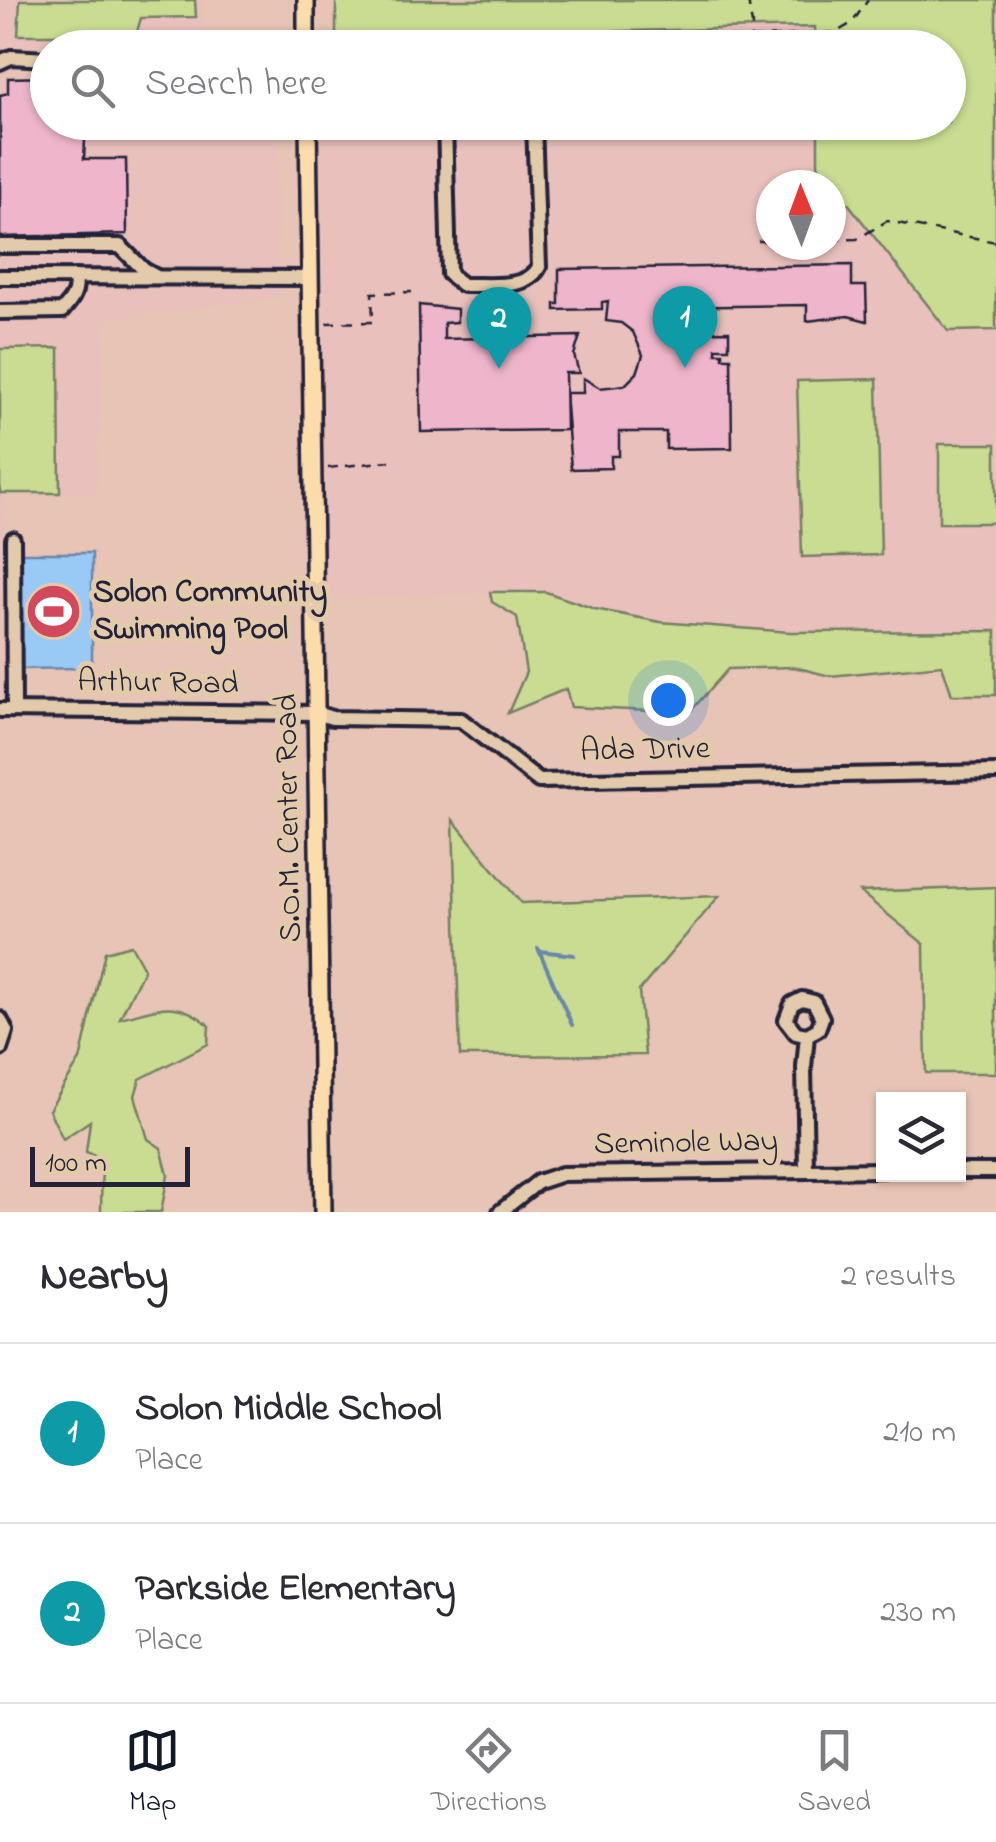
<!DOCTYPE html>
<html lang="en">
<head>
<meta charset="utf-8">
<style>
  :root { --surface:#fff; --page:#f2f2f3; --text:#2b2b33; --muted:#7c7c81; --line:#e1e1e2; --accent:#111827 }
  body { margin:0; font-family:"Indie Flower",sans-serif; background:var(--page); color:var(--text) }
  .controls { position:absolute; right:30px; bottom:30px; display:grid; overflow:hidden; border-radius:0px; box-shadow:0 2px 8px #0004 }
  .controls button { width:90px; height:90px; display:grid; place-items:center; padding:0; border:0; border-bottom:2px solid var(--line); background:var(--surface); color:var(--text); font:50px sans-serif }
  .compass { position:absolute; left:756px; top:170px; width:90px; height:90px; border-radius:50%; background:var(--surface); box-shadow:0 2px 8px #0004; rotate:359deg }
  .scale { position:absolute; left:30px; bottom:25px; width:160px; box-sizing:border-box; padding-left:10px; border:5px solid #22223b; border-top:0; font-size:28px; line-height:35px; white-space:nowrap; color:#22223b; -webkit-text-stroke:8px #e3caab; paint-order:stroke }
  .you { position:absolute; left:668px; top:700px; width:35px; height:35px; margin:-25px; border:8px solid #fff; border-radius:50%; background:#1a73e8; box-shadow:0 0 0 15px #1a73e833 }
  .badge { display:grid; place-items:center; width:65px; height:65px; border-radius:50%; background:var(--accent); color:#fff; font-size:32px; font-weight:700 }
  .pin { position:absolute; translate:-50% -82px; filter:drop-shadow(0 2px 5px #0008) }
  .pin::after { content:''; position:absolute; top:52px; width:35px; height:30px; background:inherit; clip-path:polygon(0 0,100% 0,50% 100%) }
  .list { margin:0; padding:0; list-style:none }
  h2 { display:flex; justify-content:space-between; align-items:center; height:130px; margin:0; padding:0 40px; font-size:42px }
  h2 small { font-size:32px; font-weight:400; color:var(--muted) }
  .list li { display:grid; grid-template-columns:65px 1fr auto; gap:30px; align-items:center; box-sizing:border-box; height:180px; padding:0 40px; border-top:2px solid var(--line) }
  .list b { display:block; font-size:38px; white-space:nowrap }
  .list p { margin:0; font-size:32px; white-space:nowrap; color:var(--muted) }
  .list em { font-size:32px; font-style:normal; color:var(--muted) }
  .icon { flex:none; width:55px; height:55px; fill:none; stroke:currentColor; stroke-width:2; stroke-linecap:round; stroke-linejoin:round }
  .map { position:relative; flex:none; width:996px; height:1212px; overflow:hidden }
  .search { position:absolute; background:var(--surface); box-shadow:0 2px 8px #0004; left:30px; right:30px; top:30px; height:110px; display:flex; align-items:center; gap:25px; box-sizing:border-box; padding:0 35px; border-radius:55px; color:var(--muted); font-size:38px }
  .sheet { height:490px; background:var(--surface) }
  nav { display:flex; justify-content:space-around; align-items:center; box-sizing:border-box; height:140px; border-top:2px solid var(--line); background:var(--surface); font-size:28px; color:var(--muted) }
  nav a { display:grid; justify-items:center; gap:5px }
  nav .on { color:var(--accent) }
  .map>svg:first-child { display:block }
</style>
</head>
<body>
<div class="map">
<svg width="996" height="1212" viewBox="0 0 996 1212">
  <rect width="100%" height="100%" fill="#e7c4b5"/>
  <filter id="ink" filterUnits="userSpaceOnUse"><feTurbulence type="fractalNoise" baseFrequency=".01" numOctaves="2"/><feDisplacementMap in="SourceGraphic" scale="20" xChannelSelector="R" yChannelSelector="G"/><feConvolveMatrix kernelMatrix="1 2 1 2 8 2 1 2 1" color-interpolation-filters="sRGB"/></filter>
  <g filter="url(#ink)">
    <!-- built -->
    <g fill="#e9c0bc" fill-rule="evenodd">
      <path d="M0 0H203L204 47 48 48 47 66 22 65 0 74Z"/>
      <path d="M815 27 816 47 307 48 306 34Z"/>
      <path d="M27 71H47L48 122 277 123 279 297 104 320 96 492 5 494 7 695H0V80Z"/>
      <path d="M308 123H818L819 165 947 330H996V634L628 643 544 591 314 599ZM771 185H831V245H771Z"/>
    </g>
    <!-- green -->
    <g fill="#c9dc91" stroke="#767f66" stroke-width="2.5">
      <path d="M20 0H195L196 17 141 18 136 35H18Z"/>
      <path d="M336 0H996V330L948 331 818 165V123L948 122V48L816 47 815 27 336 37Z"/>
      <path d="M59 348 60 493H0V349Z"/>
      <path d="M877 379 881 555 802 557 797 381Z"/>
      <rect x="939" y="444" width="57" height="79"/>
      <path d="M490 592H546L595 609 660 622 790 632 996 631V695H952L942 665 830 676 794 667 728 669 689 713 571 707 566 689 508 713 526 672 517 617 492 602Z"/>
      <path d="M453 820 521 903 719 896 639 991 645 1055 460 1056Z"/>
      <path d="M996 887V1073H926L924 944 860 892Z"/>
      <path d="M131 945 144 969 120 1018C158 1009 176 997 209 1025L208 1044 140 1079 135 1096 148 1139 161 1148 168 1175 161 1212H101L102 1158 86 1152 90 1121 63 1139 49 1110 80 1060 105 952Z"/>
    </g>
    <!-- water -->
    <path fill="#99caf5" stroke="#6987ab" stroke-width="2.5" d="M16 553H92V668L16 669Z"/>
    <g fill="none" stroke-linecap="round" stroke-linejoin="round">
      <!-- stream -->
      <g stroke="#6987ab" stroke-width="4">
        <path d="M538 948 572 1025"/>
        <path d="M539 951 574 955"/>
      </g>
    </g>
    <!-- building -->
    <g fill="#efb6cb" stroke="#22223b" stroke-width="2.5">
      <path d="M48 77V122H86L84 159H126L127 234 0 237V95L8 93V78Z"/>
      <path d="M852 265V286H866L867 321 848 316 807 321V305L656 307 657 332 729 331V348H716V353H723V358H731L732 448 666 449V432H619V456H611V468L571 469 565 393H583V378L600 388 625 385 637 373 643 355 633 332 621 323 606 321 608 301 602 302V309L555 310V304H559V269Z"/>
      <path d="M419 305 457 309V322L444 323V339L580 336 574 355 579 373H565L566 430 421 432Z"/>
    </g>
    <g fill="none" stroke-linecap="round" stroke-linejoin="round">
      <defs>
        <g id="minor">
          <path d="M0 62 11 57 48 59"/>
          <path d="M445 122 449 274 463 285C488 284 526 291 539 267L534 122"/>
          <path d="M0 246H120L144 270 155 276"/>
          <path d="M0 277 310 278"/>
          <path d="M0 312 62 311C72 300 78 292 75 277"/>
          <path d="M13 539 14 710"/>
          <path d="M0 710 316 713 332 718 461 720 539 781 996 772"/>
          <path d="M0 1019 6 1031 0 1049"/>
          <path d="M806 1169 804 1067 807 1035 818 1029 822 1018 814 1002 802 999 792 1004 786 1020 796 1033 807 1035"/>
          <path d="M958 1171H996"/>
          <path d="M500 1212 538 1182 562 1174 884 1170"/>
        </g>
        <g id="major">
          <path d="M306 0V48"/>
          <path d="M308 122 323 1212"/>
        </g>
      </defs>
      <!-- minor casing -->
      <use href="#minor" stroke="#22223b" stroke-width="20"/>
      <!-- major casing -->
      <use href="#major" stroke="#22223b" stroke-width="22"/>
      <!-- path -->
      <g stroke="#22223b" stroke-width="2.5" stroke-dasharray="10 8" stroke-linecap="butt">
        <path d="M748 0 752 25 750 48"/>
        <path d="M751 38 837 32 852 23 868 0"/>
        <path d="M770 39 771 48"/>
        <path d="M345 125 382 123"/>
        <path d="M831 240 857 239 887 221 996 242"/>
        <path d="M758 241H771"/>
        <path d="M326 323 373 322 372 293 412 292"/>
        <path d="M328 468 390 461"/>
      </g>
      <!-- minor -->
      <use href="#minor" stroke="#e3caab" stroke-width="12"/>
      <!-- major -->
      <use href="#major" stroke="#fddcac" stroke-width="15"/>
    </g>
  </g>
  <!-- icons -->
  <defs>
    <symbol id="stadium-disc" viewBox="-11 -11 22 22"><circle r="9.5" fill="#d1495b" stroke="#e3caab"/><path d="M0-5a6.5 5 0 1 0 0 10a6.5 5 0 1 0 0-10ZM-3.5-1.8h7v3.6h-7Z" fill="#fff"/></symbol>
  </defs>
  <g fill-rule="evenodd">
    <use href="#stadium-disc" x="22" y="580" width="63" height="63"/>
  </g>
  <g text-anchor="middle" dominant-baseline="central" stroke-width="10" stroke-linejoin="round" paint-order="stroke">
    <!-- poi labels -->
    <g font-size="32" font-weight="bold" fill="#22223b" stroke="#e3caab" text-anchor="start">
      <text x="93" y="593">Solon Community<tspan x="93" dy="37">Swimming Pool</tspan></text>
    </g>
    <!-- street labels -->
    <g font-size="32" fill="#22223b" stroke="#e3caab">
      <text transform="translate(158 684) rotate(1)">Arthur Road</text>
      <text transform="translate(645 751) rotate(-1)">Ada Drive</text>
      <text transform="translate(290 818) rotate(-91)">S.O.M. Center Road</text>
      <text transform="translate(686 1144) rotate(-1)">Seminole Way</text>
    </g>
  </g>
</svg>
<div class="controls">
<button><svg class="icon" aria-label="layers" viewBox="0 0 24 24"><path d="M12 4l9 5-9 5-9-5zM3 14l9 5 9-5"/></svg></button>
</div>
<svg class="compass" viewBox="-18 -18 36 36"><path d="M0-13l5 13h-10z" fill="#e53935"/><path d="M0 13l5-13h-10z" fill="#7c7c81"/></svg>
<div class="scale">100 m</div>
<div class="you"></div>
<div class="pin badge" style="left:685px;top:368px;background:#0f9aa8">1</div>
<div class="pin badge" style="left:499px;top:369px;background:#0f9aa8">2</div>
<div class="search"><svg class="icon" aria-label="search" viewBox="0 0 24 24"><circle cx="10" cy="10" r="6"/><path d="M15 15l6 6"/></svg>Search here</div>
</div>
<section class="sheet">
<h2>Nearby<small>2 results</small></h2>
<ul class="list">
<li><span class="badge" style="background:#0f9aa8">1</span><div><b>Solon Middle School</b><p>Place</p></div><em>210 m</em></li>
<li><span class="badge" style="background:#0f9aa8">2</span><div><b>Parkside Elementary</b><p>Place</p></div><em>230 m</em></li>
</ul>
</section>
<nav>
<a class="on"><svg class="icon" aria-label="map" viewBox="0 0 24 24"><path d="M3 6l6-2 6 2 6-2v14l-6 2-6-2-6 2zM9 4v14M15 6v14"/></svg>Map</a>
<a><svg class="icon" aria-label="directions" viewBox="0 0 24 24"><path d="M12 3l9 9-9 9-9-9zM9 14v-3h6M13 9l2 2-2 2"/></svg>Directions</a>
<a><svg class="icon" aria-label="saved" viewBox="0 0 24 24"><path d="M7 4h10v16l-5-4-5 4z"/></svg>Saved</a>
</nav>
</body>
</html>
